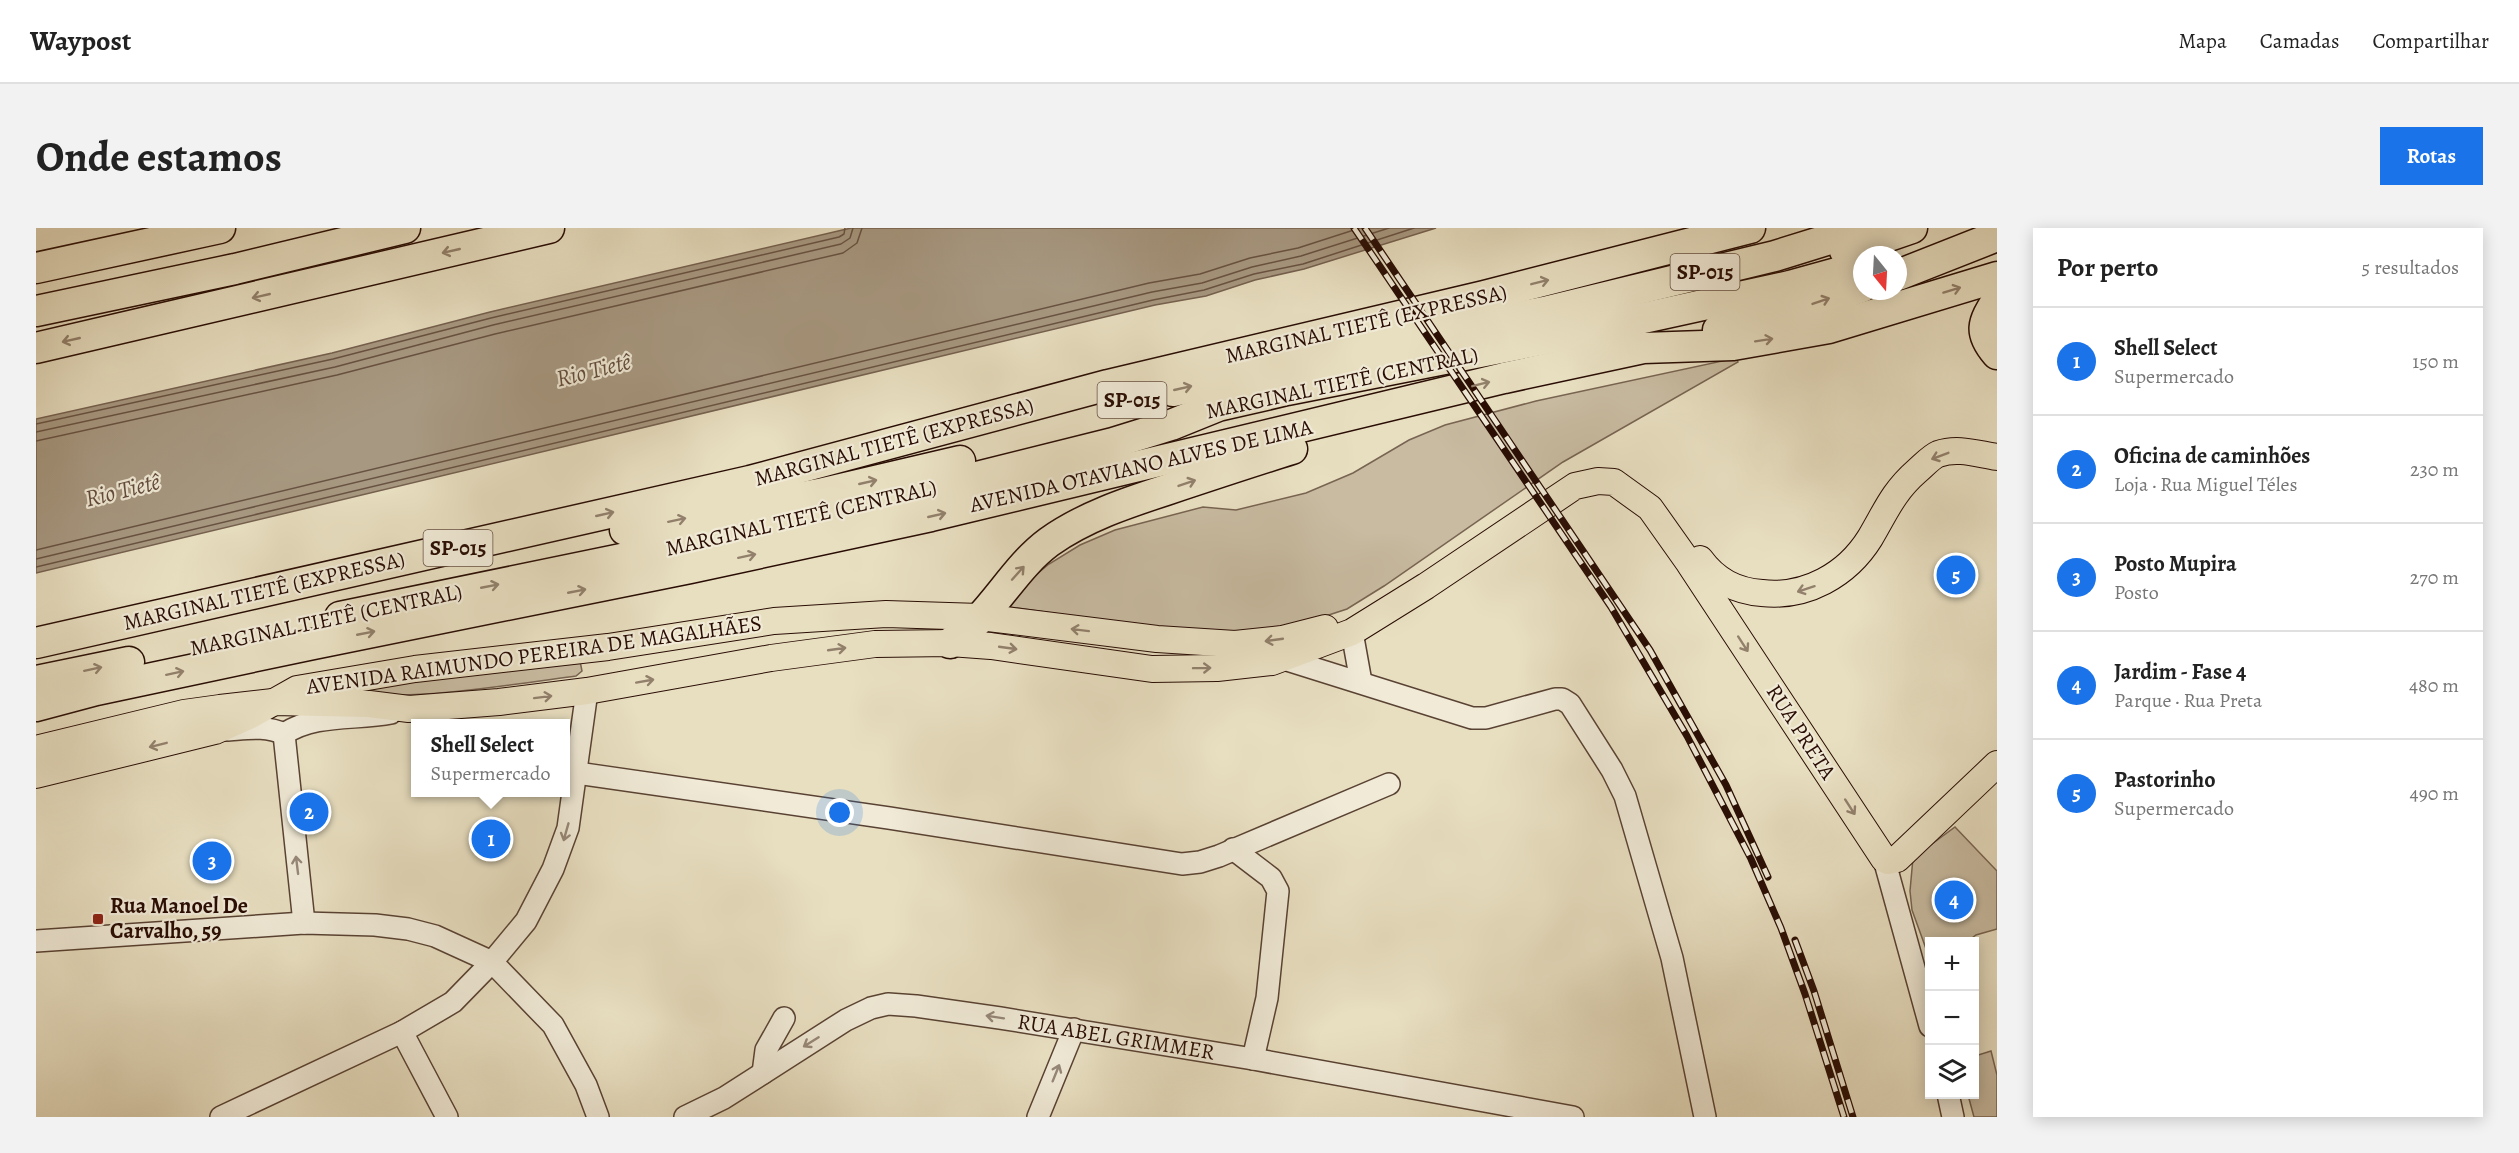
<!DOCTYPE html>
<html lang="pt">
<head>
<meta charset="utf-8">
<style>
  :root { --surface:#fff; --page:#f2f2f2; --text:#222; --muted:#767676; --line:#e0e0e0; --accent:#1a73e8 }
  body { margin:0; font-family:Alegreya,serif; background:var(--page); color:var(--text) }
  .controls { position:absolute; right:18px; bottom:18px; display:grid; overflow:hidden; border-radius:0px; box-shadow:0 3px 15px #0003 }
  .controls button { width:54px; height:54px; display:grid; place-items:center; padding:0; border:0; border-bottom:2px solid var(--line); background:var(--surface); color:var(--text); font:30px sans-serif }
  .compass { position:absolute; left:1817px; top:18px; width:54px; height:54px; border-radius:50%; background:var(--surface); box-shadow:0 3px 15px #0003; rotate:162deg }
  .you { position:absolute; left:804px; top:585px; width:21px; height:21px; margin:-15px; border:4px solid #fff; border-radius:50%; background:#1a73e8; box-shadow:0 0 0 9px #1a73e833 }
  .badge { display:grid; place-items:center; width:39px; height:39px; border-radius:50%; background:var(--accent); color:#fff; font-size:20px; font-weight:700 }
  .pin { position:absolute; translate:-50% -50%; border:3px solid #fff; box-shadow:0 2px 6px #0006 }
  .popup { position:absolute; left:375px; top:491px; width:159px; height:78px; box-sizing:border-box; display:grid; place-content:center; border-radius:0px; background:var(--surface); filter:drop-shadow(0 2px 4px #0005); font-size:20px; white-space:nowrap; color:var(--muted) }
  .popup b { font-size:22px; color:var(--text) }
  .popup::after { content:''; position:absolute; left:50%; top:100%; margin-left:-12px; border:12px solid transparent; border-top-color:var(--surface) }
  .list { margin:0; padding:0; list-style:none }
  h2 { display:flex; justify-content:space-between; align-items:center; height:78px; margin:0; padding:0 24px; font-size:26px }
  h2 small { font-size:20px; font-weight:400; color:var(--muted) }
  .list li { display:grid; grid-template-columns:39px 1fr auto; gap:18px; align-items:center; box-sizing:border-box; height:108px; padding:0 24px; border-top:2px solid var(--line) }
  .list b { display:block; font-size:22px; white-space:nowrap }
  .list p { margin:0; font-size:20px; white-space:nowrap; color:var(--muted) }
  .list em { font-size:20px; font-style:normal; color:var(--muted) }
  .icon { flex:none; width:33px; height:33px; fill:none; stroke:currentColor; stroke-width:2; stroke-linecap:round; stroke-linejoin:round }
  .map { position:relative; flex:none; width:1961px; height:889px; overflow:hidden; border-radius:0px }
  header { display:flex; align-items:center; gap:36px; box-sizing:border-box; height:84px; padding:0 30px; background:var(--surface); border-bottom:2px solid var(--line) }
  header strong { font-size:28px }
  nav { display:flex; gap:33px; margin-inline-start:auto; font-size:21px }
  .intro { display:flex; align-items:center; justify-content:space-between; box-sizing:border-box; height:144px; padding:0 36px }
  h1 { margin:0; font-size:42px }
  .button { padding:15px 27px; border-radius:0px; background:var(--accent); color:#fff; font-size:21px; font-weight:700 }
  main { display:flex; gap:36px; padding:0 36px }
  aside { flex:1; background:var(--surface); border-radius:0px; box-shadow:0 3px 15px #0003 }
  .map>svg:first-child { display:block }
</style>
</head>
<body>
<header>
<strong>Waypost</strong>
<nav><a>Mapa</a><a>Camadas</a><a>Compartilhar</a></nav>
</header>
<div class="intro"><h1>Onde estamos</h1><a class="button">Rotas</a></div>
<main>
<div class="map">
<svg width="1961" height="889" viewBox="0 0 1961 889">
  <rect width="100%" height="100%" fill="#e8dfc1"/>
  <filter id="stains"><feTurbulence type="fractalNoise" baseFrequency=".00333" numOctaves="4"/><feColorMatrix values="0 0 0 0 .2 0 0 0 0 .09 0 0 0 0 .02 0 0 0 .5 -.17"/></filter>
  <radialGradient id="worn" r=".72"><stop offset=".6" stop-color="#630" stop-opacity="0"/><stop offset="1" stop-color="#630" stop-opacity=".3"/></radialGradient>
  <!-- green -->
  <g fill="#c8bba1" stroke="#786452" stroke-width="1.5">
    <path d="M1700 130 1702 134 1527 234 1348 358 1311 381 1256 399 1168 407 974 379 972 370 1013 336 1044 317 1079 302 1167 279 1200 282 1270 265 1317 245 1373 212 1409 197 1500 173Z"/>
    <path d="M544 433 546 443 540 448C467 458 395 470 321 467L314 457Z"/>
    <path d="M1919 599 1961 643V701L1940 707 1932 713 1894 714 1893 729 1876 682 1874 663 1877 630Z"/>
    <path d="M1955 823 1961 847V889H1938L1932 867 1938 866 1939 828Z"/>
  </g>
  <!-- water -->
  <path fill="#a79881" stroke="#75604f" stroke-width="1.5" d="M815 0H1400L1268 41 1219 52 1170 68 1119 77 0 345V191L296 125 454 84Z"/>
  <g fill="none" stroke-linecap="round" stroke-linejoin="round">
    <!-- shore -->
    <g stroke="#685242" stroke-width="1.5">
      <path d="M0 196 297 131 455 90 803 9 808 6 809 0"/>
      <path d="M0 204 299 139 457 97 805 16 814 10 817 0"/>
      <path d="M0 213 301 147 459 106 807 25 821 15 826 0"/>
      <path d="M0 322 1113 55 1164 46 1214 30 1262 20 1324 0"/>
      <path d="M0 331 1116 64 1166 55 1216 39 1265 28 1353 0"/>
      <path d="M0 339 1117 72 1168 62 1218 46 1267 36 1378 0"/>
    </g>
    <defs>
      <g id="minor">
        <path d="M1316 404 1325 454"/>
        <path d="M1248 431 1436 490H1450L1519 471H1526L1534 476 1576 542 1589 568 1636 730 1669 889"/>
        <path d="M190 502C209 501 230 497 248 506"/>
        <path d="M248 506 268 695"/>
        <path d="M248 506C279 485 320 492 355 485"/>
        <path d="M541 545 853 590 1146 636 1164 634 1183 628 1353 556"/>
        <path d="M1197 621 1235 650 1242 663 1231 770 1217 831"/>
        <path d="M1848 631 1894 798"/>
        <path d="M0 713 268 695 339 697 372 701 399 708 456 734 517 797 550 857 562 889"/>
        <path d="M366 804 411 889"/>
        <path d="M727 845 730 822 748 790"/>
        <path d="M1912 866 1917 889"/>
        <path d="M185 889 366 804 417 774 456 734 490 693 517 641 532 600 551 463"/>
        <path d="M649 889 688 870 810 792 835 780 852 776 880 778 964 790 1217 831 1537 889"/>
        <path d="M1002 889 1038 801"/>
      </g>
      <g id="major">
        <path d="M1664 331C1680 353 1700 363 1726 365 1770 370 1811 347 1834 310 1850 283 1857 264 1881 243 1887 238 1895 229 1902 226 1922 219 1941 226 1961 229"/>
        <path d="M0 521 148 485 184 480 237 474 333 476 373 481 463 474 551 463 735 430 839 416 914 415 955 418 1116 441 1181 440 1236 434 1316 404 1390 358 1539 258 1562 253 1578 254 1614 280 1653 335 1848 631 1852 633 1861 631 1961 536"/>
        <path d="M0 547 179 503 215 487 261 461 379 441 572 419 738 393 850 386 944 389 1121 411 1199 416 1246 411 1289 400"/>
      </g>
      <g id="highway">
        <path d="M1809 23 1876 0"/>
        <path d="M0 40 184 0"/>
        <path d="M1862 47 1961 8"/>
        <path d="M1961 72C1947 95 1942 104 1961 126"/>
        <path d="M0 83 199 41 369 0"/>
        <path d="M1682 102 1776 76 1826 59"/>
        <path d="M0 120 513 0"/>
        <path d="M1137 163 1349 115 1508 84 1739 28 1829 0"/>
        <path d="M589 302 783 266 924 233"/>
        <path d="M304 389 799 287 921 254 1077 215 1135 197 1182 178 1251 162 1525 108 1754 58 1826 38"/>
        <path d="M0 415 714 253 1072 157 1448 68 1714 0"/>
        <path d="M914 415C954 391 975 342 1013 314 1048 289 1090 275 1130 262 1172 248 1214 234 1256 221"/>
        <path d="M0 453 93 434"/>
        <path d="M0 478 60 462 277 416 654 340 895 288 1468 150 1607 120 1697 117 1793 100 1961 49"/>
      </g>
    </defs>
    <!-- minor casing -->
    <use href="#minor" stroke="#594233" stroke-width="24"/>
    <!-- major casing -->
    <use href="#major" stroke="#290d04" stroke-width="28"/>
    <!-- highway casing -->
    <use href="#highway" stroke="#290d04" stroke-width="33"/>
    <!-- minor -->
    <use href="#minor" stroke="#f0ead7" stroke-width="21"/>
    <!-- major -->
    <use href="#major" stroke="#e8dfc1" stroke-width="26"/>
    <!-- highway -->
    <use href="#highway" stroke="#e8dfc1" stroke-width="30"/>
    <defs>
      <g id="rail">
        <path d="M1318 0 1575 379 1651 508 1715 631 1745 700 1769 766 1808 889"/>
        <path d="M1329 0 1614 422 1690 557 1732 649"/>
        <path d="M1759 712 1778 763 1817 889"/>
      </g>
    </defs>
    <!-- rail casing -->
    <use href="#rail" stroke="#290d04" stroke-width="7"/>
    <!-- rail -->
    <use href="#rail" stroke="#f0ead7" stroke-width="4.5" stroke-dasharray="14" stroke-linecap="butt"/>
  </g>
  <!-- one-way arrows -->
  <defs><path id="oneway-shaft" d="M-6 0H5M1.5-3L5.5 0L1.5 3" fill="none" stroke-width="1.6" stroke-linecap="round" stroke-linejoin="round" transform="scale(1.5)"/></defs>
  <g stroke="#92806c">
    <use href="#oneway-shaft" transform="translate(415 23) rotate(167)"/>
    <use href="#oneway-shaft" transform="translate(1504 54) rotate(-14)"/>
    <use href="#oneway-shaft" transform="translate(1916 62) rotate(-17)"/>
    <use href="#oneway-shaft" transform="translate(225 68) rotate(167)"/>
    <use href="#oneway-shaft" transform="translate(1785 73) rotate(-19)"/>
    <use href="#oneway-shaft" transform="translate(35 112) rotate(167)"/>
    <use href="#oneway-shaft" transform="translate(1728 112) rotate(-9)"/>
    <use href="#oneway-shaft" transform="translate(1445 156) rotate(-14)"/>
    <use href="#oneway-shaft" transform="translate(1147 160) rotate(-13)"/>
    <use href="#oneway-shaft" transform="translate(1904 228) rotate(159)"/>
    <use href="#oneway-shaft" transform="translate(832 254) rotate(-13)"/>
    <use href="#oneway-shaft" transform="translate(1151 255) rotate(-19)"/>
    <use href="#oneway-shaft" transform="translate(569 286) rotate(-13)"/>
    <use href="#oneway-shaft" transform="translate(901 287) rotate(-13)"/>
    <use href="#oneway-shaft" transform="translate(641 292) rotate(-12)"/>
    <use href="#oneway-shaft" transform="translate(711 328) rotate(-12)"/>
    <use href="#oneway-shaft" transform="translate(982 345) rotate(-48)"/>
    <use href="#oneway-shaft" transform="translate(454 358) rotate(-11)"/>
    <use href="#oneway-shaft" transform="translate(1770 361) rotate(162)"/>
    <use href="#oneway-shaft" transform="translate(541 363) rotate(-11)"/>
    <use href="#oneway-shaft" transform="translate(1044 402) rotate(-173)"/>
    <use href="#oneway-shaft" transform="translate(330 405) rotate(-11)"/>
    <use href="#oneway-shaft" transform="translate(1238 412) rotate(172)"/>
    <use href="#oneway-shaft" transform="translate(1707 416) rotate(57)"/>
    <use href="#oneway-shaft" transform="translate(972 420) rotate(8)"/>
    <use href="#oneway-shaft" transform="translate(801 421) rotate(-8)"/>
    <use href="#oneway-shaft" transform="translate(1166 440) rotate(-1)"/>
    <use href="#oneway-shaft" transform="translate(57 441) rotate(-12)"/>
    <use href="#oneway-shaft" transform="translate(139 445) rotate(-12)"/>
    <use href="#oneway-shaft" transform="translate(609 453) rotate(-10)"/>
    <use href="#oneway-shaft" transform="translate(507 469) rotate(-7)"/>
    <use href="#oneway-shaft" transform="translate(122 517) rotate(166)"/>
    <use href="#oneway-shaft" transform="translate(1814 579) rotate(57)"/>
  </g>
  <g stroke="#968778">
    <use href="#oneway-shaft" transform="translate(530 604) rotate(106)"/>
    <use href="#oneway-shaft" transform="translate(261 637) rotate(-97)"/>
    <use href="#oneway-shaft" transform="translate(959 789) rotate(-171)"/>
    <use href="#oneway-shaft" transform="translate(775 814) rotate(148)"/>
    <use href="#oneway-shaft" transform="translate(1020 845) rotate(-68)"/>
  </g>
  <!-- markers -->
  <rect fill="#8f2418" stroke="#f0ead7" stroke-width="2" x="56" y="685" width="12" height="12" rx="3"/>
  <g text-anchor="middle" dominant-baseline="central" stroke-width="4.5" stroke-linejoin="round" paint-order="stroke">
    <!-- shield labels -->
    <g fill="#f0ead7" stroke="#654f43" stroke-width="1.5">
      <rect x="1634.5" y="26" width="69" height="36" rx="4.5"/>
      <rect x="1061.5" y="154" width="69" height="36" rx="4.5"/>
      <rect x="387.5" y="302" width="69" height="36" rx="4.5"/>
    </g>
    <g font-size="21" font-weight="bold" fill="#290d04">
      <text x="1669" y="44">SP-015</text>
      <text x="1096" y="172">SP-015</text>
      <text x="422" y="320">SP-015</text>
    </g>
    <!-- street labels -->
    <g font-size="22" fill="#290d04" stroke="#f0ead7">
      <text transform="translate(1330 96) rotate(-13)">MARGINAL TIETÊ (EXPRESSA)</text>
      <text transform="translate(1306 155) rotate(-12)">MARGINAL TIETÊ (CENTRAL)</text>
      <text transform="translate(858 214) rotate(-15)">MARGINAL TIETÊ (EXPRESSA)</text>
      <text transform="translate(1105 238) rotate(-13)">AVENIDA OTAVIANO ALVES DE LIMA</text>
      <text transform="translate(765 290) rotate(-13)">MARGINAL TIETÊ (CENTRAL)</text>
      <text transform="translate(228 363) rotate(-13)">MARGINAL TIETÊ (EXPRESSA)</text>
      <text transform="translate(290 392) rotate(-12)">MARGINAL TIETÊ (CENTRAL)</text>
      <text transform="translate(498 427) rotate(-8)">AVENIDA RAIMUNDO PEREIRA DE MAGALHÃES</text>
      <text transform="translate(1765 504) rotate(57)">RUA PRETA</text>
      <text transform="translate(1080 809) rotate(9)">RUA ABEL GRIMMER</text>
    </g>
    <!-- poi labels -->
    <g font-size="22" font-weight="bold" fill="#290d04" stroke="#f0ead7" text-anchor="start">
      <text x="74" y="678">Rua Manoel De<tspan x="74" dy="25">Carvalho, 59</tspan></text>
    </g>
    <!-- water labels -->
    <g font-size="24" font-style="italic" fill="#624c3c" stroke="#f0ead7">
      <text transform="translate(557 142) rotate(-14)">Rio Tietê</text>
      <text transform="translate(86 262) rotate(-14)">Rio Tietê</text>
    </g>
  </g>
  <rect width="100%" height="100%" filter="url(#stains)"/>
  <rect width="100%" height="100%" fill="url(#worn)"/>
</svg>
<div class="controls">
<button>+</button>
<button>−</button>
<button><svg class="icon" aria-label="layers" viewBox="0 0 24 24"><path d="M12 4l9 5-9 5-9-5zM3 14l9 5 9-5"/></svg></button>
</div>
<svg class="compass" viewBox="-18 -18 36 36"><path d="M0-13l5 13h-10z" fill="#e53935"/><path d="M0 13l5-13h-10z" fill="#767676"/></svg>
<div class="you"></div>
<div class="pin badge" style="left:455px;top:611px">1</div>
<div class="popup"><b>Shell Select</b>Supermercado</div>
<div class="pin badge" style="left:273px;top:584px">2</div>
<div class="pin badge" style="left:176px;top:633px">3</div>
<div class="pin badge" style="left:1918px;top:672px">4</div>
<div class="pin badge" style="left:1920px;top:347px">5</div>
</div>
<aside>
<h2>Por perto<small>5 resultados</small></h2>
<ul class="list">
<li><span class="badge">1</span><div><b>Shell Select</b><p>Supermercado</p></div><em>150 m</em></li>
<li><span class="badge">2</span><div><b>Oficina de caminhões</b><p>Loja · Rua Miguel Téles</p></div><em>230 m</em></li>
<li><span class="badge">3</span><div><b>Posto Mupira</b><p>Posto</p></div><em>270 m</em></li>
<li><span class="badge">4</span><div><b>Jardim - Fase 4</b><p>Parque · Rua Preta</p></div><em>480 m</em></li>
<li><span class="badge">5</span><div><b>Pastorinho</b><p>Supermercado</p></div><em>490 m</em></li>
</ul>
</aside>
</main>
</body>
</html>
